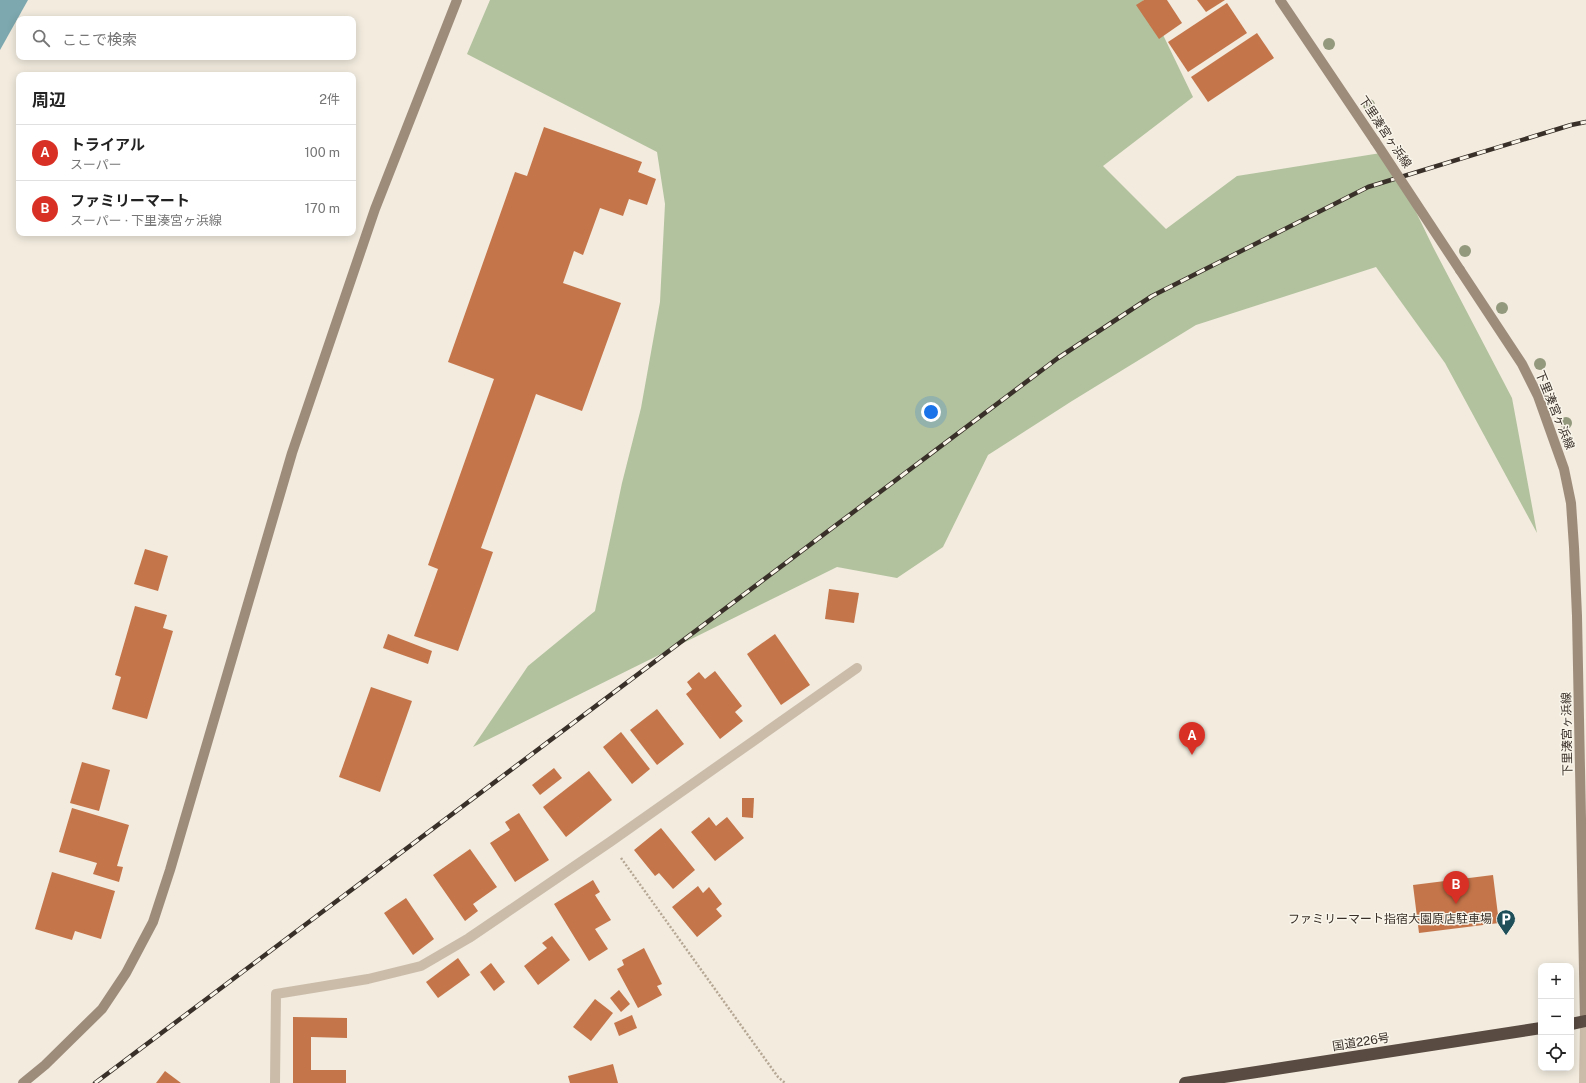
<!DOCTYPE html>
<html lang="ja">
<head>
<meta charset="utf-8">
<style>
  :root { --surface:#fff; --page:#f2f2f2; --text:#222; --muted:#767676; --line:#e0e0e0; --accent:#d93025 }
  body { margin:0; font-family:"Public Sans","Noto Sans JP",sans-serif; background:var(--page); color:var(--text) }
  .controls { position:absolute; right:12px; bottom:12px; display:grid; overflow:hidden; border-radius:8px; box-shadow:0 2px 10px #0003 }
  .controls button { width:36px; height:36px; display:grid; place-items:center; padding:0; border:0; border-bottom:1px solid var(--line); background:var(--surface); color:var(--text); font:20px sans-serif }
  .you { position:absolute; left:931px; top:412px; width:14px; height:14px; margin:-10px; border:3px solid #fff; border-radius:50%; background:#1a73e8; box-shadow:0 0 0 6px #1a73e833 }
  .badge { display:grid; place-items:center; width:26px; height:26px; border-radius:50%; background:var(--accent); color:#fff; font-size:13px; font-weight:700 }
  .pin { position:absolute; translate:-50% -33px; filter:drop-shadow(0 1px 2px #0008) }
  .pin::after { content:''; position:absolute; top:21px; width:14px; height:12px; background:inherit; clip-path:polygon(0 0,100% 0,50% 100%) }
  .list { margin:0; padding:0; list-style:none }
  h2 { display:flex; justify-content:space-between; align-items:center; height:52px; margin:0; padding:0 16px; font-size:17px }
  h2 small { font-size:13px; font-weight:400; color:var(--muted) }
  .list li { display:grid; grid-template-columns:26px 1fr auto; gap:12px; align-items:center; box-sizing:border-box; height:56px; padding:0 16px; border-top:1px solid var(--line) }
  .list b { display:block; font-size:15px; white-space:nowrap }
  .list p { margin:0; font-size:13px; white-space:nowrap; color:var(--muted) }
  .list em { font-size:13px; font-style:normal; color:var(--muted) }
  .icon { flex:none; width:22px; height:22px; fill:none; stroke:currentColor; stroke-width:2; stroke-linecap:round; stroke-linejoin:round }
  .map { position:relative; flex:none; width:1586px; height:1083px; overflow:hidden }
  .search { position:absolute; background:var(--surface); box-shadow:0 2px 10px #0003; left:16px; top:16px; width:340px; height:44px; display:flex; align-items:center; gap:10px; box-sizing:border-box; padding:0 14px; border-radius:8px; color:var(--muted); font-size:15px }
  .panel { position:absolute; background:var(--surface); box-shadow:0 2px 10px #0003; left:16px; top:72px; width:340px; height:164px; border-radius:8px }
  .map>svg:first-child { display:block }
</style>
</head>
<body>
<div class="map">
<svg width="1586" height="1083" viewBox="0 0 1586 1083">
  <rect width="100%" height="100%" fill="#f2ebde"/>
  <!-- green -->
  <path fill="#b2c29e" d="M490 0H1143L1151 10 1193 97 1103 166 1166 229 1237 176 1387 152 1433 247 1512 398 1537 533 1445 363 1376 267 1196 325 1072 401 988 455 943 547 897 578 837 567 473 747 528 666 595 611 622 483 641 408 660 302 665 204 657 152 467 54Z"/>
  <!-- water -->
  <path fill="#7da8af" d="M0 0H28L0 50Z"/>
  <!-- building -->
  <g fill="#c4754a">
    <path d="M1144 0H1167L1182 23 1159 39 1136 5Z"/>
    <path d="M1197 0H1225L1206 12Z"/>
    <path d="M1227 3 1247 33 1188 72 1168 42Z"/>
    <path d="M1257 33 1274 58 1208 102 1191 77Z"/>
    <path d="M544 127 642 162 638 172 656 179 647 205 629 199 623 216 600 208 583 255 574 251 563 283 621 303 582 411 536 394 481 548 493 552 458 651 414 636 438 569 428 565 494 379 448 362 515 172 527 176Z"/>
    <path d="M145 549 168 556 158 591 134 584Z"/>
    <path d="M829 589 859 593 854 623 825 619Z"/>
    <path d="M135 606 167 615 163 628 173 631 147 719 112 709 121 677 115 675Z"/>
    <path d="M388 634 432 651 428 664 383 648Z"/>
    <path d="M775 634 810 685 781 705 747 654Z"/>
    <path d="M715 671 742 706 735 712 743 721 720 739 686 694 692 689 687 682 699 672 705 679Z"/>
    <path d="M371 687 412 701 380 792 339 777Z"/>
    <path d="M657 709 684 744 657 765 630 730Z"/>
    <path d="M621 732 650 769 632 784 603 747Z"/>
    <path d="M82 762 110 770 99 811 70 803Z"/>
    <path d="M554 768 562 778 540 795 532 785Z"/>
    <path d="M589 771 612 800 566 837 543 807Z"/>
    <path d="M742 798H754L753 818 742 817Z"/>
    <path d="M72 808 129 825 117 866 123 867 119 882 93 874 97 863 59 852Z"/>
    <path d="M519 813 549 860 515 882 490 843 510 830 505 822Z"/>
    <path d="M709 817 716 826 727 817 744 838 715 861 691 832Z"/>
    <path d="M661 828 695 870 673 889 659 873 655 876 634 850Z"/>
    <path d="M470 849 497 887 473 904 478 911 465 921 433 875Z"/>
    <path d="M52 872 115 891 101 939 75 931 72 940 35 929Z"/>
    <path d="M1493 875 1499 923 1419 933 1413 885Z"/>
    <path d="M593 880 600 892 595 895 611 920 595 929 608 949 589 961 554 904Z"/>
    <path d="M698 886 703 893 709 887 722 904 716 909 722 916 697 937 672 907Z"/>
    <path d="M406 898 434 939 413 955 384 913Z"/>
    <path d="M552 936 570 960 538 985 524 966 547 948 542 943Z"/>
    <path d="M644 948 662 984 657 986 662 995 638 1008 617 969 624 965 622 960Z"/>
    <path d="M458 958 470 975 438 998 426 982Z"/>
    <path d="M491 963 505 982 494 991 480 972Z"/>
    <path d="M619 990 630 1004 621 1012 610 998Z"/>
    <path d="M595 999 613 1013 591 1041 573 1027Z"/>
    <path d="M632 1015 637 1028 619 1036 614 1023Z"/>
    <path d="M293 1017 347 1018V1038L311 1037V1070H346V1083H293Z"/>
    <path d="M613 1064 618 1083H570L568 1076Z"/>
    <path d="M165 1071 181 1083H156Z"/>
  </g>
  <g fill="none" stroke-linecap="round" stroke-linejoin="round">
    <!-- path -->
    <path stroke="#b6a794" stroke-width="2.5" stroke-dasharray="2 2" stroke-linecap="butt" d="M621 858 778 1077 785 1083"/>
    <!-- street -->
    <g stroke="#cbbcaa" stroke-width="10">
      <path d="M275 1083 276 994 368 979 421 966 469 938 610 842 857 668"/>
      <path d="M1584 1083 1585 1022"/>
    </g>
    <!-- secondary -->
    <g stroke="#9e8c7b" stroke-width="10">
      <path d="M1280 0 1375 141"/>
      <path d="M1460 270 1522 364 1538 396 1564 469 1571 503 1574 547 1577 616 1585 1022"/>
      <path d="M23 1083 45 1065 102 1009 126 973 153 922 170 870 292 453 375 209 457 0"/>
    </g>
    <!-- highway -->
    <g stroke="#594b41" stroke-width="12">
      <path d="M1571 1024 1586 1021"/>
      <path d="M1185 1083 1541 1028"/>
    </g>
    <defs>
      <path id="rail" d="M95 1083 1058 358 1152 296 1368 187 1571 125 1586 122"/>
    </defs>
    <!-- rail casing -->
    <use href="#rail" stroke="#383029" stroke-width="4.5"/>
    <!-- rail -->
    <use href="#rail" stroke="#faf5eb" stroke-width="3" stroke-dasharray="9" stroke-linecap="butt"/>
    <!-- secondary-bridge -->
    <path stroke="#9e8c7b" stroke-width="10" d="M1375 141 1460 270"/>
  </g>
  <!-- trees -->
  <g fill="#92997d">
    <circle cx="1329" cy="44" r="6"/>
    <circle cx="1369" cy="105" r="6"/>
    <circle cx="1465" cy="251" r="6"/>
    <circle cx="1502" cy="308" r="6"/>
    <circle cx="1540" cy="364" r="6"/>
    <circle cx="1566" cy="423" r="6"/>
  </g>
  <!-- icons -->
  <defs>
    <symbol id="parking-pin" viewBox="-11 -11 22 30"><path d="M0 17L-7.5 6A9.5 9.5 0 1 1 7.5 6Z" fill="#1f4f59" stroke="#faf5eb"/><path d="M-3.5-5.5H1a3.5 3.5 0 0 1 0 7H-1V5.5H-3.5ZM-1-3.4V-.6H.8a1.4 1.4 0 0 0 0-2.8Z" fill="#fff"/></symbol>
  </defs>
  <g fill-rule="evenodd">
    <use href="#parking-pin" x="1495" y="908" width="22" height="30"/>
  </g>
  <g text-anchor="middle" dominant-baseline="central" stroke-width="3" stroke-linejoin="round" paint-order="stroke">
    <!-- street labels -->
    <g font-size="12" fill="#383029" stroke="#faf5eb">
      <text transform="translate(1385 132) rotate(56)">下里湊宮ヶ浜線</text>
      <text transform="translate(1555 410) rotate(68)">下里湊宮ヶ浜線</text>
      <text transform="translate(1567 734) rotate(-91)">下里湊宮ヶ浜線</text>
      <text transform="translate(1361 1042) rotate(-9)">国道226号</text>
    </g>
    <!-- poi labels -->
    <g font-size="12" fill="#383029" stroke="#faf5eb" text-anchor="end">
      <text x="1492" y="919">ファミリーマート指宿大園原店駐車場</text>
    </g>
  </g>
</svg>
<div class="controls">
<button>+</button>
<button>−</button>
<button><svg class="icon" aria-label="locate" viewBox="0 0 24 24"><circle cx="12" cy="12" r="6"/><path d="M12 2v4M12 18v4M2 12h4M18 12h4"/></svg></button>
</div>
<div class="you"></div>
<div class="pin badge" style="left:1192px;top:755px">A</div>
<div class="pin badge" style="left:1456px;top:904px">B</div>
<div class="search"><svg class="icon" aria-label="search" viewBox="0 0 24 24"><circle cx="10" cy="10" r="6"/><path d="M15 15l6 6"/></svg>ここで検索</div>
<section class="panel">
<h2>周辺<small>2件</small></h2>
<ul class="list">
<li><span class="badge">A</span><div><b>トライアル</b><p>スーパー</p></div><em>100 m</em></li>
<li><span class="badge">B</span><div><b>ファミリーマート</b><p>スーパー · 下里湊宮ヶ浜線</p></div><em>170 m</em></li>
</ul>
</section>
</div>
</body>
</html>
